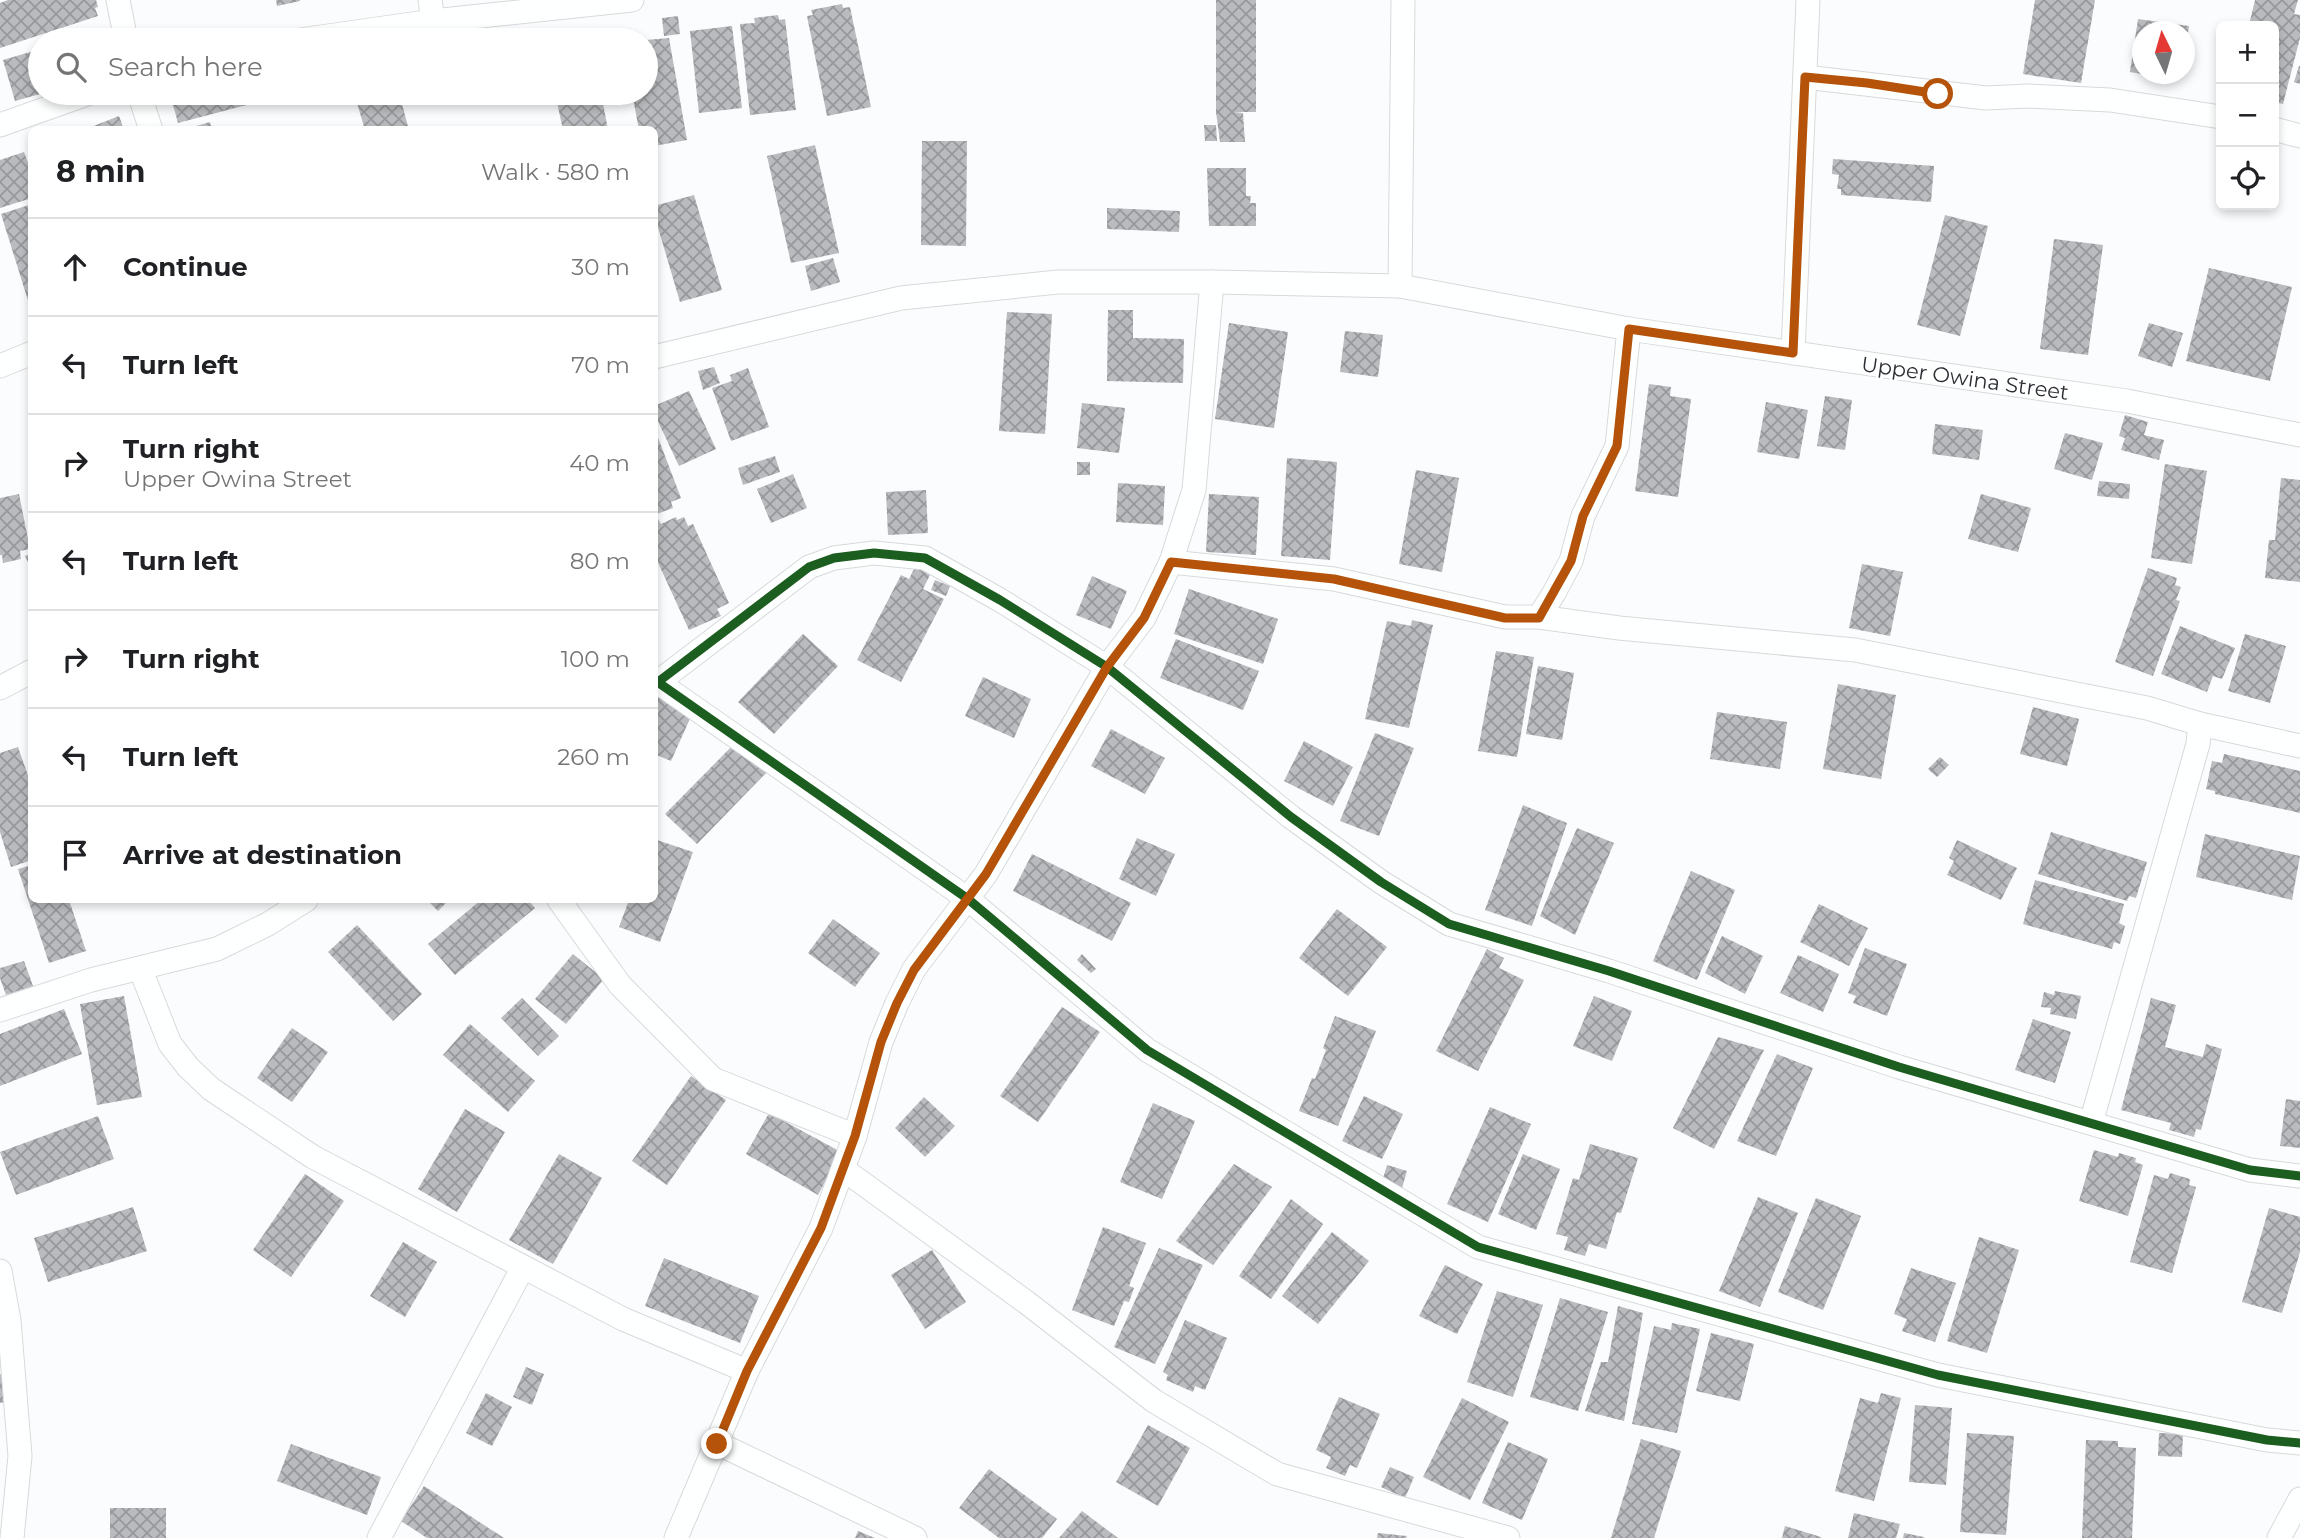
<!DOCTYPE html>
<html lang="en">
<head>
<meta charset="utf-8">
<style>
  :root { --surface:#fff; --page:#f6f6f6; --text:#202124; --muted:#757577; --line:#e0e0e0 }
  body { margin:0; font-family:Montserrat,sans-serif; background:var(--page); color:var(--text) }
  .controls { position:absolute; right:21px; top:21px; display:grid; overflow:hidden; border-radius:10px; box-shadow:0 4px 10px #0003 }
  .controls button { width:63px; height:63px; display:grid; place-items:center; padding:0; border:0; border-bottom:2px solid var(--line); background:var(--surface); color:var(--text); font:35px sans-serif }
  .compass { position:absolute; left:2132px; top:21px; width:63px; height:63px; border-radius:50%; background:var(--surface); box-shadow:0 4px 10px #0003; rotate:355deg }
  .stop { position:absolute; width:21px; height:21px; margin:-16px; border:5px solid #b45309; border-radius:50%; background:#fff }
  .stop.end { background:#b45309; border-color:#fff; box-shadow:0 2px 7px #0008 }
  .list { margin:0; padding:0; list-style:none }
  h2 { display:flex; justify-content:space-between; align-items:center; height:91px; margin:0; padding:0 28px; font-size:30px }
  h2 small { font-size:23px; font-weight:400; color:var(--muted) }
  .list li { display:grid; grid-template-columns:46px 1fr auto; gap:21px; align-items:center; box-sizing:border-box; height:98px; padding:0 28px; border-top:2px solid var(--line) }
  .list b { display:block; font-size:26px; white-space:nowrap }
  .list p { margin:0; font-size:23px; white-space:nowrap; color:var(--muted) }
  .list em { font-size:23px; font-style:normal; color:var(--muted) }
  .icon { flex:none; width:38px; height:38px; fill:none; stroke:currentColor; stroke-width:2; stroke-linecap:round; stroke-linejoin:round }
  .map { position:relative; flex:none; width:2300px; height:1538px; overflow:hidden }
  .search { position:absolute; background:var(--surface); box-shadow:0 4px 10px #0003; left:28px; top:28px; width:630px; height:77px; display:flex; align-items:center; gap:18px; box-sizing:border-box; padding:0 24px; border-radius:38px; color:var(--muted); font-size:26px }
  .panel { position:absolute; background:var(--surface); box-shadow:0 4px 10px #0003; left:28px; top:126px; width:630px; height:777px; border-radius:10px }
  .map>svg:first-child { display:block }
</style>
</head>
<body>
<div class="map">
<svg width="2300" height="1538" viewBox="0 0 2300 1538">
  <defs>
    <pattern id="building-cross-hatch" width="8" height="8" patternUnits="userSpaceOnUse" patternTransform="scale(1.75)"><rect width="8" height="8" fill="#b9bbbe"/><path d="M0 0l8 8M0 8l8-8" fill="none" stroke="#97989b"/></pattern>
  </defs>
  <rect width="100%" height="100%" fill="#fbfcfd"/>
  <!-- building -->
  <g fill="url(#building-cross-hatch)">
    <path d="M8 0H96L98 7 95 8 98 16 0 48V3Z"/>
    <path d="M276 0H300V1L277 6Z"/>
    <path d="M1216 0H1256V112H1234L1243 113 1245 142H1220L1216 112Z"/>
    <path d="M2035 0H2095L2081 83 2023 74Z"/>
    <path d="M2255 0H2298L2294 14 2300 15V38L2283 104 2274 102V26H2264L2265 25 2250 21Z"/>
    <path d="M842 4 843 8 850 7 871 107 827 116 807 16 813 15 811 10Z"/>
    <path d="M778 15 779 20 785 19 796 110 750 115 740 24 755 23 754 18Z"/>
    <path d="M678 16 680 34 664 36 662 18Z"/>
    <path d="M2138 19 2189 26 2186 46 2184 32H2142V74L2130 72Z"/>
    <path d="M732 26 742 108 699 113 690 31Z"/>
    <path d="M103 32 106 40H76V39Z"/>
    <path d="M669 38 687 140 654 146V130H639L632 93H646V40Z"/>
    <path d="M40 49V94L15 101 3 60Z"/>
    <path d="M2299 66H2300V84L2294 82Z"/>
    <path d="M2152 74H2182L2181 79Z"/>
    <path d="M174 93H287L288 94 178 123 170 94Z"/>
    <path d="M354 93H399L409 130H365Z"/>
    <path d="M555 93H601L608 130H563Z"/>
    <path d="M119 116 124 130H86V129Z"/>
    <path d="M210 122 212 130H186V129Z"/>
    <path d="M1204 125H1216L1217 141H1205Z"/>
    <path d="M922 141H967L966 246 921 245Z"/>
    <path d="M815 145 839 253 791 263 767 156Z"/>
    <path d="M24 152 32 173V198L0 208V160Z"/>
    <path d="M1833 159 1934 166 1931 202 1841 195V189H1837L1839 175 1832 174Z"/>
    <path d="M1207 168H1246V196H1251L1250 203H1256V226H1209Z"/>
    <path d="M694 195 722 290 680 302 654 214V206Z"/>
    <path d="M32 204V309L31 310 1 214Z"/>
    <path d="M1107 208 1180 211 1179 232 1107 229Z"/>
    <path d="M1945 215 1988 226 1960 336 1917 325Z"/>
    <path d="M2054 239 2103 245 2088 355 2040 349Z"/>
    <path d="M833 258 840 282 811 291 805 266Z"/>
    <path d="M2209 268 2292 287 2270 381 2186 361Z"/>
    <path d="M1108 310H1133V338L1184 339 1183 383 1107 381Z"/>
    <path d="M1007 312 1052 314 1045 434 999 431Z"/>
    <path d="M1229 323 1288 332 1274 428 1215 419Z"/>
    <path d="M2149 323 2183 333 2172 367 2138 356Z"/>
    <path d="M1345 331 1383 335 1378 377 1340 372Z"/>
    <path d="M714 367 720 383 703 390 698 371Z"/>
    <path d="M748 368 769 427 731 441 712 388 732 381 730 375Z"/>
    <path d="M1649 384 1671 387 1670 396 1691 399 1678 497 1635 491Z"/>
    <path d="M689 391 716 449 679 466 654 413V406Z"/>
    <path d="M1825 396 1852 400 1845 450 1817 446Z"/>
    <path d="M1766 402 1808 410 1799 459 1757 452Z"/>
    <path d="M1082 403 1125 408 1119 453 1077 448Z"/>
    <path d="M2125 415 2148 422 2144 435 2164 440 2159 460 2121 450 2125 438 2119 436Z"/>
    <path d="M1935 424 1983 430 1979 460 1932 454Z"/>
    <path d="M654 427 681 498 671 502 673 508 654 515Z"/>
    <path d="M2065 433 2103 443 2092 480 2054 469Z"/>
    <path d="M775 456 780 472 743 485 738 468Z"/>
    <path d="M1287 458 1337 462 1330 560 1281 556Z"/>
    <rect x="1077" y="462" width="13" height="13"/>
    <path d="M2165 464 2207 471 2192 564 2151 558Z"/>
    <path d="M1416 470 1459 478 1442 572 1399 564Z"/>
    <path d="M793 474 807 508 771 523 757 489Z"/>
    <path d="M2281 478 2300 480V582L2265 578 2269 540H2275Z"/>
    <path d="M2099 481 2130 484 2129 499 2097 496Z"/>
    <path d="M1118 483 1165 486 1163 525 1116 522Z"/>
    <path d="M926 490 928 533 888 535 886 492Z"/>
    <path d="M19 494 30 549 20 551 21 559 3 563 2 555H0V498Z"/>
    <path d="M1209 494 1259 497 1256 555 1206 552Z"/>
    <path d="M1981 494 2031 508 2018 552 1968 539Z"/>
    <path d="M676 517 677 520 684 517 688 526 693 524 729 603 717 609 721 616 689 630 654 554V520L658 519 661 524Z"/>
    <path d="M32 553V570L25 556Z"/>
    <path d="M1862 564 1903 572 1890 636 1849 628Z"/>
    <path d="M915 567 930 575 923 589 944 599 901 682 857 660 901 575 909 579Z"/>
    <path d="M2148 568 2177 578 2175 585 2181 587 2176 600 2180 601 2153 676 2115 662Z"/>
    <path d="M1092 576 1127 591 1111 629 1076 615Z"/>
    <path d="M935 580 950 586 946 596 931 590Z"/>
    <path d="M1189 589 1278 619 1263 664 1174 634Z"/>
    <path d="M1412 620 1433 625 1409 728 1365 719 1387 621 1411 626Z"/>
    <path d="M2180 626 2235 648 2222 679 2213 676 2207 692 2161 674Z"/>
    <path d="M803 634 838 666 774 734 738 702Z"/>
    <path d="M2245 634 2286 646 2270 703 2228 691Z"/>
    <path d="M1176 639 1259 671 1243 710 1160 678Z"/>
    <path d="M1496 651 1534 657 1517 757 1478 751Z"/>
    <path d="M1538 666 1574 673 1562 740 1526 734Z"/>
    <path d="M983 677 1031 699 1014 738 965 716Z"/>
    <path d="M1838 684 1896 695 1881 779 1823 769Z"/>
    <path d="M654 695 693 712 671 761 654 754Z"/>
    <path d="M2033 707 2079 719 2067 766 2020 754Z"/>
    <path d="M1717 712 1787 722 1780 769 1710 759Z"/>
    <path d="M1111 729 1165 758 1145 794 1091 766Z"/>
    <path d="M1375 733 1414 748 1379 836 1340 821Z"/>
    <path d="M1304 741 1353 767 1333 806 1284 781Z"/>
    <path d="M736 742 767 772 697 844 665 814Z"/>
    <path d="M18 747 32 787V860L11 867 0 832V753Z"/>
    <path d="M2224 754 2300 771V813L2215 794V791L2206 789 2212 761 2222 763Z"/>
    <path d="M1940 757 1949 765 1937 777 1928 769Z"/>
    <path d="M1523 805 1567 823 1532 926 1485 910Z"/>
    <path d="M1577 828 1614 843 1575 935 1540 916Z"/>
    <path d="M2051 832 2147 862 2136 898 2129 896 2127 901 2038 874Z"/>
    <path d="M2205 834 2300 856 2292 900 2196 877Z"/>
    <path d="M1137 838 1175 854 1156 896 1119 879Z"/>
    <path d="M654 839 693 852 660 942 619 927 629 900H654Z"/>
    <path d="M1957 840 2017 868 2001 900 1947 875 1954 861 1949 858Z"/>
    <path d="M1032 854 1131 903 1112 941 1013 891Z"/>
    <path d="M32 865V900H69L86 951 49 963 18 869Z"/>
    <path d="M1691 871 1735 890 1697 980 1653 961Z"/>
    <path d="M2035 880 2124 904 2119 923 2125 926 2120 944 2114 942 2112 949 2023 924Z"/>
    <path d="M427 900H449L438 911Z"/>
    <path d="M481 900H528L535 908 455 975 428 944Z"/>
    <path d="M1819 904 1868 928 1849 966 1800 942Z"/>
    <path d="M1337 909 1387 947 1348 996 1299 958Z"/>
    <path d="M833 919 880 953 855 987 808 953Z"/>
    <path d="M357 925 422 994 393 1021 328 952Z"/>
    <path d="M1722 936 1763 956 1745 994 1705 973Z"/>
    <path d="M1865 948 1907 964 1887 1016 1853 1003 1856 996 1848 993Z"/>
    <path d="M1487 949 1504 958 1499 968 1524 980 1478 1071 1436 1051Z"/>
    <path d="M573 954 604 979 566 1024 535 999Z"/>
    <path d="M1082 954 1096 969 1091 973 1077 960Z"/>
    <path d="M1798 955 1839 974 1823 1012 1780 993Z"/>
    <path d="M24 961 33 986 6 995 0 978V968Z"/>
    <path d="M2055 991 2081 996 2076 1019 2050 1014 2051 1008 2041 1007 2044 992 2054 995Z"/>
    <path d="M124 996 142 1097 97 1105 80 1004Z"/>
    <path d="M1594 996 1632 1011 1612 1061 1573 1046Z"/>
    <path d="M522 998 559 1036 538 1056 501 1018Z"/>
    <path d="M2151 998 2176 1005 2165 1047 2203 1057 2206 1044 2222 1049 2201 1130 2196 1129 2194 1137 2169 1130 2171 1123 2121 1110Z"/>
    <path d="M1062 1007 1100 1032 1038 1122 1000 1096Z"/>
    <path d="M64 1009 82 1054 0 1086V1034Z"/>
    <path d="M1335 1016 1376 1031 1338 1126 1299 1111 1312 1078 1315 1079 1326 1050 1323 1048Z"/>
    <path d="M2033 1019 2071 1032 2055 1083 2015 1070Z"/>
    <path d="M470 1024 535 1081 508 1112 443 1055Z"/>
    <path d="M292 1028 328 1052 292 1102 257 1078Z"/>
    <path d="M1718 1037 1764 1050 1714 1149 1673 1128Z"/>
    <path d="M1777 1054 1813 1068 1776 1156 1737 1141Z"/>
    <path d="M691 1076 726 1100 667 1185 632 1161Z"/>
    <path d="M1364 1096 1403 1114 1382 1159 1342 1141Z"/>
    <path d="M924 1097 955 1126 925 1157 895 1128Z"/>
    <path d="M2286 1099 2300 1101V1148L2280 1146Z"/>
    <path d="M1153 1103 1195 1121 1162 1199 1120 1182Z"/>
    <path d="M1490 1107 1531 1124 1488 1222 1447 1204Z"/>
    <path d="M465 1109 505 1132 457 1212 418 1189Z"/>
    <path d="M769 1113 841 1152 818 1195 746 1154Z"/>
    <path d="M98 1116 114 1159 16 1195 0 1152Z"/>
    <path d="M1590 1144 1638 1158 1621 1213 1617 1212 1606 1249 1589 1244 1585 1256 1564 1250 1568 1237 1556 1234 1573 1178 1579 1180Z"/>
    <path d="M2094 1150 2118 1157 2119 1153 2136 1158 2135 1162 2143 1165 2128 1216 2079 1201Z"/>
    <path d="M559 1154 602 1178 553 1264 509 1240Z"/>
    <path d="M1523 1154 1560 1169 1536 1230 1498 1214Z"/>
    <path d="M1234 1164 1272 1187 1213 1265 1176 1241Z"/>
    <path d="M1387 1165 1407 1171 1402 1188 1382 1182Z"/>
    <path d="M2170 1173 2190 1179 2189 1185 2196 1187 2172 1273 2130 1262 2154 1175 2168 1179Z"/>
    <path d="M305 1174 344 1201 291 1277 253 1250Z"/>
    <path d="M1758 1197 1798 1213 1760 1307 1719 1291Z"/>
    <path d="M1816 1198 1861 1216 1823 1310 1778 1292Z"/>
    <path d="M1291 1199 1323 1224 1271 1299 1239 1276Z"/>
    <path d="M133 1207 147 1251 48 1282 34 1238Z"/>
    <path d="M2269 1208 2300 1217V1252L2282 1313 2242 1302Z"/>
    <path d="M1103 1227 1146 1243 1129 1286 1134 1288 1129 1302 1124 1301 1114 1326 1072 1310Z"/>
    <path d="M1332 1232 1369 1261 1318 1324 1282 1296Z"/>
    <path d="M1979 1237 2019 1250 1987 1353 1947 1341Z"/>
    <path d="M403 1242 437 1262 405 1317 370 1296Z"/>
    <path d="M1159 1248 1203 1265 1155 1364 1114 1347Z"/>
    <path d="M932 1250 966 1302 925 1329 891 1275Z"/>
    <path d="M664 1258 759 1296 740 1343 645 1306Z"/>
    <path d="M1445 1265 1483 1284 1457 1334 1419 1316Z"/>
    <path d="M1911 1268 1956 1283 1935 1342 1902 1331 1907 1319 1894 1314Z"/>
    <path d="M1497 1291 1543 1305 1513 1397 1467 1382Z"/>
    <path d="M1560 1298 1608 1312 1578 1411 1530 1397Z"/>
    <path d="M1618 1306 1643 1313 1624 1421 1585 1411 1601 1362H1608Z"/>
    <path d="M1185 1320 1227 1338 1205 1390 1195 1386 1193 1392 1166 1380 1168 1375 1163 1372Z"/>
    <path d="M1672 1323 1700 1329 1677 1433 1632 1424 1654 1326 1671 1330Z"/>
    <path d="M1711 1333 1754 1344 1740 1401 1696 1391Z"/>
    <path d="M526 1367 544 1374 532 1405 513 1397Z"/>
    <path d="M0 1374H2L5 1402 0 1403Z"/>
    <path d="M486 1393 512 1407 492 1446 466 1433Z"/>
    <path d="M1881 1393 1901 1398 1874 1501 1835 1491 1860 1398 1878 1403Z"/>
    <path d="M1339 1397 1380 1414 1357 1468 1350 1465 1345 1476 1326 1468 1331 1457 1316 1450Z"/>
    <path d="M1462 1398 1509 1422 1470 1500 1423 1477Z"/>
    <path d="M1915 1405 1952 1408 1946 1485 1909 1482Z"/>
    <path d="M1148 1425 1190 1448 1158 1506 1116 1482Z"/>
    <path d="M1967 1433 2014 1436 2006 1535 1960 1532Z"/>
    <path d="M2159 1433 2183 1434 2182 1457 2158 1456Z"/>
    <path d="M1641 1439 1681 1451 1654 1538H1611Z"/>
    <path d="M2086 1440 2118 1441V1447L2136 1448 2132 1538H2082Z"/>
    <path d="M1508 1442 1548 1459 1522 1520 1482 1503Z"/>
    <path d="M291 1444 381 1477 367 1515 277 1481Z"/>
    <path d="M1390 1467 1414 1477 1405 1498 1381 1487Z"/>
    <path d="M989 1469 1057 1519 1042 1538H999L959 1508Z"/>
    <path d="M424 1486 504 1538H427L401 1521Z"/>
    <rect x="110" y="1508" width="56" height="30"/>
    <path d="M1082 1511 1118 1538H1059Z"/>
    <path d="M1854 1513 1900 1524 1896 1538H1848Z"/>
    <path d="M1785 1526 1821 1537V1538H1782Z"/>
    <path d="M858 1531 875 1538H855Z"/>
    <path d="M1378 1533 1407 1536 1406 1538H1377Z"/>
    <path d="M1904 1533 1924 1537V1538H1903Z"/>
  </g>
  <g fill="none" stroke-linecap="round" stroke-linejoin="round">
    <defs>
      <g id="minor">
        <path d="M118 0 126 40"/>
        <path d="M430 0 433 21"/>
        <path d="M300 40 433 21 632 0"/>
        <path d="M1805 77 1986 98 2028 96 2110 100 2221 117"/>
        <path d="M139 93 151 130"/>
        <path d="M0 125 90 93"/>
        <path d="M2274 129 2300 136"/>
        <path d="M1400 286 1403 0"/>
        <path d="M1793 353 1808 0"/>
        <path d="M654 357 901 298 1058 282H1212L1400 286 1629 329 2127 401 2300 435"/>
        <path d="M0 366 32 353"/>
        <path d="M1171 562 1334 579 1505 617H1539L1554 593 1571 561 1583 516 1617 446 1629 329"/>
        <path d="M1539 617 1619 628 1855 650 2147 708 2200 724"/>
        <path d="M659 683 968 899 1147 1050 1478 1247 1938 1375 2267 1440 2300 1443"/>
        <path d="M654 685 809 567 834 558 874 553 925 558 1000 600 1107 667 1291 817 1381 882 1449 924 1609 971 1899 1067 2250 1170 2300 1176"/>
        <path d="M0 688 32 671"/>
        <path d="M559 900 620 985 713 1079 855 1136"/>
        <path d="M140 968 170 1044 188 1067 211 1089 313 1157 623 1319 747 1371"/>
        <path d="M0 1010 91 980 217 949 268 924 306 900"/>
        <path d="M2091 1123 2198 744 2200 724 2300 746"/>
        <path d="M843 1169 1026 1302 1154 1401 1277 1474 1508 1538"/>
        <path d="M0 1271 9 1320 20 1456 12 1538"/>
        <path d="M717 1443 915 1538"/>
        <path d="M379 1538 523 1267"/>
        <path d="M676 1538 747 1371 821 1228 855 1136 881 1042 897 1003 914 969 986 874 1107 667 1144 618 1171 562 1194 490 1212 282"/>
        <path d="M2279 1538 2300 1499"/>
      </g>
    </defs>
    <!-- minor casing -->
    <use href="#minor" stroke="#d7d9dc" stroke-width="25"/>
    <!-- minor -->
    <use href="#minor" stroke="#feffff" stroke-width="23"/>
    <defs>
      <g id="cycleway">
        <path d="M659 683 968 899 1147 1050 1478 1247 1938 1375 2267 1440 2300 1443"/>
        <path d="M654 685 809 567 834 558 874 553 925 558 1000 600 1107 667 1291 817 1381 882 1449 924 1609 971 1899 1067 2250 1170 2300 1176"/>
      </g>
    </defs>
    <!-- cycleway casing -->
    <use href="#cycleway" stroke="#fff" stroke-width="13"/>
    <!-- cycleway -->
    <use href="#cycleway" stroke="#1b5e20" stroke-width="9"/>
  </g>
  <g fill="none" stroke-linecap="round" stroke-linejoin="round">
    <!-- route -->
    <path stroke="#b45309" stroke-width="9" d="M717 1444 747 1371 821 1228 855 1136 881 1042 897 1003 914 970 986 874 1107 667 1144 618 1171 562 1334 579 1505 618H1539L1571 561 1583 516 1617 446 1629 329 1793 353 1805 77 1867 83 1938 94"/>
  </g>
  <g text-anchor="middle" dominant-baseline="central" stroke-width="6" stroke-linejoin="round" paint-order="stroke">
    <!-- street labels -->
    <g font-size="21" fill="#2a2d32" stroke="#fff">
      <text transform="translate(1965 378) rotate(8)">Upper Owina Street</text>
    </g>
  </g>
</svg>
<div class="controls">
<button>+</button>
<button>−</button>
<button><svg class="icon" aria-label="locate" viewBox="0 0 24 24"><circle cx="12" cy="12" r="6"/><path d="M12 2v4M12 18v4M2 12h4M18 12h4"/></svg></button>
</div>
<svg class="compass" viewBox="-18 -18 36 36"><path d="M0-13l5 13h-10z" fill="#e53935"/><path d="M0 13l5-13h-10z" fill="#757577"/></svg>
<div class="stop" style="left:1938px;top:94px"></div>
<div class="stop end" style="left:717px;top:1444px"></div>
<div class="search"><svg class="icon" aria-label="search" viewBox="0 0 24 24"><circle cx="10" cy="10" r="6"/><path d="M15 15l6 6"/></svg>Search here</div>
<section class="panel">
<h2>8 min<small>Walk · 580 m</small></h2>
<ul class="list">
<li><svg class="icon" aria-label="ahead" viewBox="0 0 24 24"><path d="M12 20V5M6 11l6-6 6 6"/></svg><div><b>Continue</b></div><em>30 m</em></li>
<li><svg class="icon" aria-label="left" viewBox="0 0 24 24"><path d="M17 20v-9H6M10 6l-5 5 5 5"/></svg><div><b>Turn left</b></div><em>70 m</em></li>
<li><svg class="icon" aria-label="right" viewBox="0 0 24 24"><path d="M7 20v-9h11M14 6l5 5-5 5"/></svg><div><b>Turn right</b><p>Upper Owina Street</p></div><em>40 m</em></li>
<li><svg class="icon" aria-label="left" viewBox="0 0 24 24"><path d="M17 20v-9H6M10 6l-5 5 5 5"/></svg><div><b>Turn left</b></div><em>80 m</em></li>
<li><svg class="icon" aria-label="right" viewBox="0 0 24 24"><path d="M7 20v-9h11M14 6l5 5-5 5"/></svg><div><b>Turn right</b></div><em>100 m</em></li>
<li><svg class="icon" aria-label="left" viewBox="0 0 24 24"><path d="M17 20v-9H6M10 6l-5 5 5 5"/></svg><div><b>Turn left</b></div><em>260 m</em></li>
<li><svg class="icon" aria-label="arrive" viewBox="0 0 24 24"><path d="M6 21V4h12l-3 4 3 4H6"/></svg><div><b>Arrive at destination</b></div></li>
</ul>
</section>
</div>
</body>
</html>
